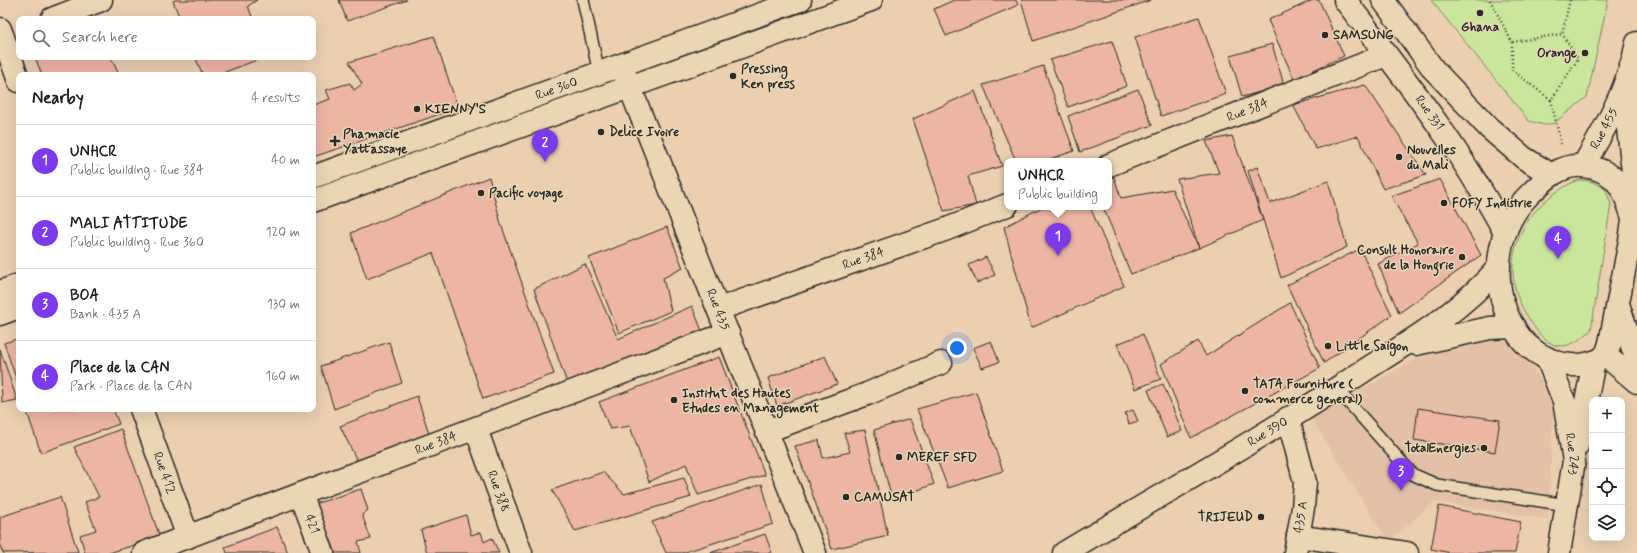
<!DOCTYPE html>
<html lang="en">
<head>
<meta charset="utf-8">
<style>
  :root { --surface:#fff; --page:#f2f2f2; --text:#202124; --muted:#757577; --line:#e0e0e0; --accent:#7c3aed }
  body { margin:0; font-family:Mynerve,sans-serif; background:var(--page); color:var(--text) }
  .controls { position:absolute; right:12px; bottom:12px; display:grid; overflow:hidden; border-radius:8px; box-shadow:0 4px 16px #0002 }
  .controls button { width:36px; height:36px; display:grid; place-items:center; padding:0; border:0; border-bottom:1px solid var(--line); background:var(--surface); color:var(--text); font:20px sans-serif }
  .you { position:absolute; left:957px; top:348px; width:14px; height:14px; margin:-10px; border:3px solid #fff; border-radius:50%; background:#1a73e8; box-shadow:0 0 0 6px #1a73e833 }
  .badge { display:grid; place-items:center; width:26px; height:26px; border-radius:50%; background:var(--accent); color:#fff; font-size:13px; font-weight:700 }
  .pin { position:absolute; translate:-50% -33px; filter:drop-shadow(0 1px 2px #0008) }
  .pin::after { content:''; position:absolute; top:21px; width:14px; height:12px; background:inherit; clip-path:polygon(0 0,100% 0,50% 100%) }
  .popup { position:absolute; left:1004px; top:158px; width:108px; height:52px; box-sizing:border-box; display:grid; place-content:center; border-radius:8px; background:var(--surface); filter:drop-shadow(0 1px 3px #0005); font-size:13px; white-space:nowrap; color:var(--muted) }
  .popup b { font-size:15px; color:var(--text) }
  .popup::after { content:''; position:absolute; left:50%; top:100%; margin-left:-8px; border:8px solid transparent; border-top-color:var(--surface) }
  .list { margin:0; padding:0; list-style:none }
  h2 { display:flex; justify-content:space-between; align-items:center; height:52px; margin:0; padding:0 16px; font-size:17px }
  h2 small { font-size:13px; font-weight:400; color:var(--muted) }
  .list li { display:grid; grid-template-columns:26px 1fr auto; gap:12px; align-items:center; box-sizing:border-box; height:72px; padding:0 16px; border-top:1px solid var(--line) }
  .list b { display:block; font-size:15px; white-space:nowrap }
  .list p { margin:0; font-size:13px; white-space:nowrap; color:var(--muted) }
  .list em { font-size:13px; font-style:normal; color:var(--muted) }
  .icon { flex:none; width:22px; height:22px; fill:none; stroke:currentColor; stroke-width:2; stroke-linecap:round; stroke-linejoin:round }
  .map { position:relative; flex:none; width:1637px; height:553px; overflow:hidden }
  .search { position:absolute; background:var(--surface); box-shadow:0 4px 16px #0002; left:16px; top:16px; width:300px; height:44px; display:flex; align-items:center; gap:10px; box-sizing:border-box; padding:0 14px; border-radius:8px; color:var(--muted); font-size:15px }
  .panel { position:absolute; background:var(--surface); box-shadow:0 4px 16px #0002; left:16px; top:72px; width:300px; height:340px; border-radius:8px }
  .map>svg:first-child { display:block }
</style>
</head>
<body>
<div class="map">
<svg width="1637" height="553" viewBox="0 0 1637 553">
  <rect width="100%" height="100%" fill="#eacfb1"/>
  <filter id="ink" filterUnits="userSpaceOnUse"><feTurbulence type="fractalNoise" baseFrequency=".025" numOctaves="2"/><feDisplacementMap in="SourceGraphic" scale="8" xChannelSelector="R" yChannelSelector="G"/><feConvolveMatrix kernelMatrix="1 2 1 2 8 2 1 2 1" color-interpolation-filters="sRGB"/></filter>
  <g filter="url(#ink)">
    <!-- built -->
    <path fill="#e3c1a8" d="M1451 339H1516L1554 401 1548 519 1434 502 1388 542 1311 418Z"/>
    <!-- green -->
    <g fill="#cae69d" stroke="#7a8864">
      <path d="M1431 0H1608L1587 97 1554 123 1544 125 1529 121Z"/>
      <path d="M1578 180 1590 181 1605 188 1611 204 1591 330C1581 340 1566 350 1552 344 1540 338 1533 325 1526 314 1494 260 1524 204 1578 180Z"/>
    </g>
    <!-- building -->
    <g fill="#edb5a3" stroke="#2b2b2b">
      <path d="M175 0H257L248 6 253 19H180L173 1Z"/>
      <path d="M339 0H407L347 21Z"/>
      <path d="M954 0H1016L1018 5 946 36 934 9Z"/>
      <path d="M1021 0H1151L1033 41Z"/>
      <path d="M1313 0H1319L1344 56 1294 79 1268 20Z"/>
      <path d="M1199 17 1226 94 1161 116 1135 37Z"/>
      <path d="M434 36 458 108 313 157V105L330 99 326 90 350 83 354 90 362 84 349 62Z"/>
      <path d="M1112 41 1127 86 1068 107 1050 60Z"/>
      <path d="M1272 44 1284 85 1242 97 1230 56Z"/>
      <path d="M35 57H111L119 75H42Z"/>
      <path d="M195 57H265L217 75H203Z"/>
      <path d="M1043 66 1074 151 1044 161H1016L983 85Z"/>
      <path d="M1365 85 1426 175 1383 189 1358 136 1316 149 1293 105Z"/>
      <path d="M1138 89 1152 125 1080 152 1068 116Z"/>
      <path d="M975 91 1002 166 968 176 976 205 944 211 913 119Z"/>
      <path d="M1232 136 1263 220 1199 248 1177 179 1219 173 1206 141Z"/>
      <path d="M1257 167 1270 203 1328 181 1347 247 1281 278 1248 171Z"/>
      <path d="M489 177 501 224 554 374 483 399 433 253 367 279 351 233Z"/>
      <path d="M1114 177 1121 198 1172 189 1199 248 1131 274 1103 207H1109V178Z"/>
      <path d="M1440 179 1481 255 1399 313 1378 264 1418 243 1391 196Z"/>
      <path d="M1042 207H1090L1124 286 1031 328 1004 227Z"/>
      <path d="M667 227 683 268 663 278 671 311 619 333 589 258Z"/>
      <path d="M1360 249 1392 315 1324 363 1287 285Z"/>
      <path d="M986 257 995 275 977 283 969 265Z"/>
      <path d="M585 264 618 339 692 306 702 331 569 389 534 289Z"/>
      <path d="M1290 303 1320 368 1191 438 1161 364 1198 341 1206 356Z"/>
      <path d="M1143 334 1161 379 1135 389 1117 344Z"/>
      <path d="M19 338V387L4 343Z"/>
      <path d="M991 341 999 362 982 368 973 348Z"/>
      <path d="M389 342 402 383 334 409 321 366Z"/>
      <path d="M0 349 17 400 2 403Z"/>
      <path d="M825 356 837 384 777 406 768 378Z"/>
      <path d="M719 357 765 475 698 495 686 464 649 482 630 426 610 429 599 402Z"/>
      <path d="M1163 384 1182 431 1167 437 1148 390Z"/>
      <path d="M976 392 1003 471 948 488 917 409Z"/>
      <path d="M417 396 431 440 359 465 340 426Z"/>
      <path d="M1418 408 1500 420 1495 452 1414 440Z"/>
      <path d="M26 409H113L119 424 41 453Z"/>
      <path d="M1133 410 1138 421 1129 424 1125 413Z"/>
      <path d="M910 419 934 484 892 500 874 430Z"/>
      <path d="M121 429 160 537 109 553H85L80 535 96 530 85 502 99 497 74 447Z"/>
      <path d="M865 430 888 536 832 549 795 446 819 440 823 458 850 452 844 433Z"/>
      <path d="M603 472 624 494 684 478 691 497 575 531 552 490Z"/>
      <path d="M762 484 773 524 682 553H666L652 522Z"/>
      <path d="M361 489 368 510 362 515 371 539 358 542 361 553H333L315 504Z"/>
      <path d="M60 497 78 552 3 553 0 546V517Z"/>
      <path d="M1439 506 1521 522 1515 553H1451L1431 549Z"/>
      <path d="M466 515 471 535 481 532 484 542 492 538 499 553H427L421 530Z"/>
      <path d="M277 527 288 553H227L225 547Z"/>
      <path d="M765 534 772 553H710Z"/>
    </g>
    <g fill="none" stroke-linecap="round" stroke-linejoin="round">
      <defs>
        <g id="lane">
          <path d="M583 0 599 73"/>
          <path d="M1337 389 1412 474 1437 485 1567 505"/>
        </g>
        <g id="street">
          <path d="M52 19 101 0"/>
          <path d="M0 29 19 81"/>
          <path id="s1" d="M621 65 815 553"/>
          <path id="s2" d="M1109 165 1386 55"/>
          <path id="s3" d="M719 309 947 229 1007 205"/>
          <path id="s4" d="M141 409 188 537"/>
          <path d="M1288 418 1305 482 1303 508 1295 553"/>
          <path id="s5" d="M476 429 521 553"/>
          <path d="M767 431 867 394 941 363"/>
          <path id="s6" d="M301 494 323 553"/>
          <path d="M1298 536 1407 553"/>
          <path id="s7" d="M144 553 728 333"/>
        </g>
        <g id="secondary">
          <path id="s8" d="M1345 0C1401 74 1461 149 1504 231"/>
          <path d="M1383 0 1434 70 1489 128 1524 158 1550 174"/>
          <path d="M1632 68 1628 128 1636 198 1630 241 1610 343C1609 346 1608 351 1606 354 1602 359 1595 362 1590 363 1563 371 1530 355 1515 330 1489 287 1494 228 1531 193 1545 179 1561 164 1583 166 1617 170 1624 189 1633 218"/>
          <path id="s9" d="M1583 166C1606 127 1628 88 1637 43"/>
          <path id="s10" d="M313 177 800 0"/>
          <path d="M313 201 871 0"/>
          <path d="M0 292 19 285"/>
          <path d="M1619 307 1637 361"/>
          <path d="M0 314 19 307"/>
          <path d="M1416 344 1490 328 1514 327"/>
          <path d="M1605 355 1637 382"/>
          <path id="s11" d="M1547 358 1564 401 1574 461 1559 553"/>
          <path d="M1577 446 1594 362"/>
          <path id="s12" d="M1064 553C1164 493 1265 436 1362 372 1412 340 1460 312 1499 267"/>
        </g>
      </defs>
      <!-- lane casing -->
      <use href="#lane" stroke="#2b2b2b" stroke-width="14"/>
      <!-- street casing -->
      <use href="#street" stroke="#2b2b2b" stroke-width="25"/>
      <!-- secondary casing -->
      <use href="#secondary" stroke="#2b2b2b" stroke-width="25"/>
      <!-- path -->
      <g stroke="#2b2b2b" stroke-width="2.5" stroke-dasharray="1 3" stroke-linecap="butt">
        <path d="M1490 0 1512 42 1562 34 1570 0"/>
        <path d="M1512 42V70L1551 100 1578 59 1562 34"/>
        <path d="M1551 100 1561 144"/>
      </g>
      <!-- lane -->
      <use href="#lane" stroke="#e9d6b4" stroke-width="11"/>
      <!-- street -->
      <use href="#street" stroke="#e9d6b4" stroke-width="22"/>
      <!-- secondary -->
      <use href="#secondary" stroke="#e9d6b4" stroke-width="22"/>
    </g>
  </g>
  <!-- markers -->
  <g fill="#2b2b2b" stroke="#e9d6b4" stroke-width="1.5">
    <circle cx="1480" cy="13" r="4"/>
    <circle cx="1325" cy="35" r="4"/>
    <circle cx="1585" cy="53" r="4"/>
    <circle cx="733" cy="76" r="4"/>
    <circle cx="417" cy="109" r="4"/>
    <circle cx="601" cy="132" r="4"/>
    <path d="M333 135h4v4h4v4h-4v4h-4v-4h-4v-4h4z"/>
    <circle cx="1399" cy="157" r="4"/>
    <circle cx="481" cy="193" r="4"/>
    <circle cx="1444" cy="203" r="4"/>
    <circle cx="1462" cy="257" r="4"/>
    <circle cx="1328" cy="346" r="4"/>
    <circle cx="1245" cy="391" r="4"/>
    <circle cx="674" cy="400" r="4"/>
    <circle cx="1484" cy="448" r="4"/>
    <circle cx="899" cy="457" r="4"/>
    <circle cx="846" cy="497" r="4"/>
    <circle cx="1261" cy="517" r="4"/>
  </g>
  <g text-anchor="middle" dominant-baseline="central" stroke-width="3" stroke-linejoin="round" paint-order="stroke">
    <!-- poi labels -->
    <g font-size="13" font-weight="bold" fill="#2b2b2b" stroke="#e9d6b4" text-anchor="start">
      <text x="1480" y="27" text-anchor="middle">Ghana</text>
      <text x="1333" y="35">SAMSUNG</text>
      <text x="1577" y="53" text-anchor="end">Orange</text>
      <text x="741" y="69">Pressing<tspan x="741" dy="15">Ken press</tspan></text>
      <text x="425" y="109">KIENNY'S</text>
      <text x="609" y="132">Delice Ivoire</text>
      <text x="343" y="134">Phamacie<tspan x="343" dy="15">Yattassaye</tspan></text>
      <text x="1407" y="150">Nouvelles<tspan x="1407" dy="15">du Mali</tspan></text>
      <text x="489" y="193">Pacific voyage</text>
      <text x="1452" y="203">FOFY Indistrie</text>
      <text x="1454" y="250" text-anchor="end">Consult Honoraire<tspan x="1454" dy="15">de la Hongrie</tspan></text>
      <text x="1336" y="346">Little Saigon</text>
      <text x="1253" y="384">TATA Fourniture (<tspan x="1253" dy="15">commerce general)</tspan></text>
      <text x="682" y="393">Institut des Hautes<tspan x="682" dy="15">Etudes en Management</tspan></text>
      <text x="1476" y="448" text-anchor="end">TotalEnergies</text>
      <text x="907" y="457">MEREF SFD</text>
      <text x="854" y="497">CAMUSAT</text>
      <text x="1253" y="517" text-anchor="end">TRIJEUD</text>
    </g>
    <!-- street labels -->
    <g font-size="13" fill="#2b2b2b" stroke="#e9d6b4">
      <text stroke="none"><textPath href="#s10" startOffset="259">Rue 360</textPath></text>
      <text stroke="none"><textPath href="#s2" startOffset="149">Rue 384</textPath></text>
      <text stroke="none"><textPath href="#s8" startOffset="141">Rue 331</textPath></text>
      <text stroke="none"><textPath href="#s9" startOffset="43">Rue 455</textPath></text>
      <text stroke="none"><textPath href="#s3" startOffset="153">Rue 384</textPath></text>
      <text stroke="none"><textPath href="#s1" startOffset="263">Rue 435</textPath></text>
      <text stroke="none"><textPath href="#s12" startOffset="237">Rue 390</textPath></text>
      <text stroke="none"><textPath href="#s7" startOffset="312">Rue 384</textPath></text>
      <text stroke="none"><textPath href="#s11" startOffset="100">Rue 243</textPath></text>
      <text stroke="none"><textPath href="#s4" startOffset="68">Rue 412</textPath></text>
      <text stroke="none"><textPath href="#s5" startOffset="66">Rue 388</textPath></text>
      <text transform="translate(1301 517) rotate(-81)">435 A</text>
      <text stroke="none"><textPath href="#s6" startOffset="32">421</textPath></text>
    </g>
  </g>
</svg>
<div class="controls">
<button>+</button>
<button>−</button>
<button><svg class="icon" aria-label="locate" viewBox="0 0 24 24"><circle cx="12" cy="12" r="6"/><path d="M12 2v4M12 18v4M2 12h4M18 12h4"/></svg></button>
<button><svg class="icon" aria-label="layers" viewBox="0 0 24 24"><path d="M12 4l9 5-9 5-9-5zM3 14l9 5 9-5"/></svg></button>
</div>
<div class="you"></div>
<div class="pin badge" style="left:1058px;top:256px">1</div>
<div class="popup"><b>UNHCR</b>Public building</div>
<div class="pin badge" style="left:545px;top:162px">2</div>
<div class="pin badge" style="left:1401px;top:491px">3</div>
<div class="pin badge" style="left:1558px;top:259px">4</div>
<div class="search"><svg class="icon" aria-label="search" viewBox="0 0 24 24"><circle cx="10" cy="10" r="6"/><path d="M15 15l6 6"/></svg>Search here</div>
<section class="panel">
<h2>Nearby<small>4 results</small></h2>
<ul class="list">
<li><span class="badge">1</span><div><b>UNHCR</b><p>Public building · Rue 384</p></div><em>40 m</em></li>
<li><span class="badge">2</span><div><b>MALI ATTITUDE</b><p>Public building · Rue 360</p></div><em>120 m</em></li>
<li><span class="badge">3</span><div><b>BOA</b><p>Bank · 435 A</p></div><em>130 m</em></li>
<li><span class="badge">4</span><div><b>Place de la CAN</b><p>Park · Place de la CAN</p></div><em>160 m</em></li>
</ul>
</section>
</div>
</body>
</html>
